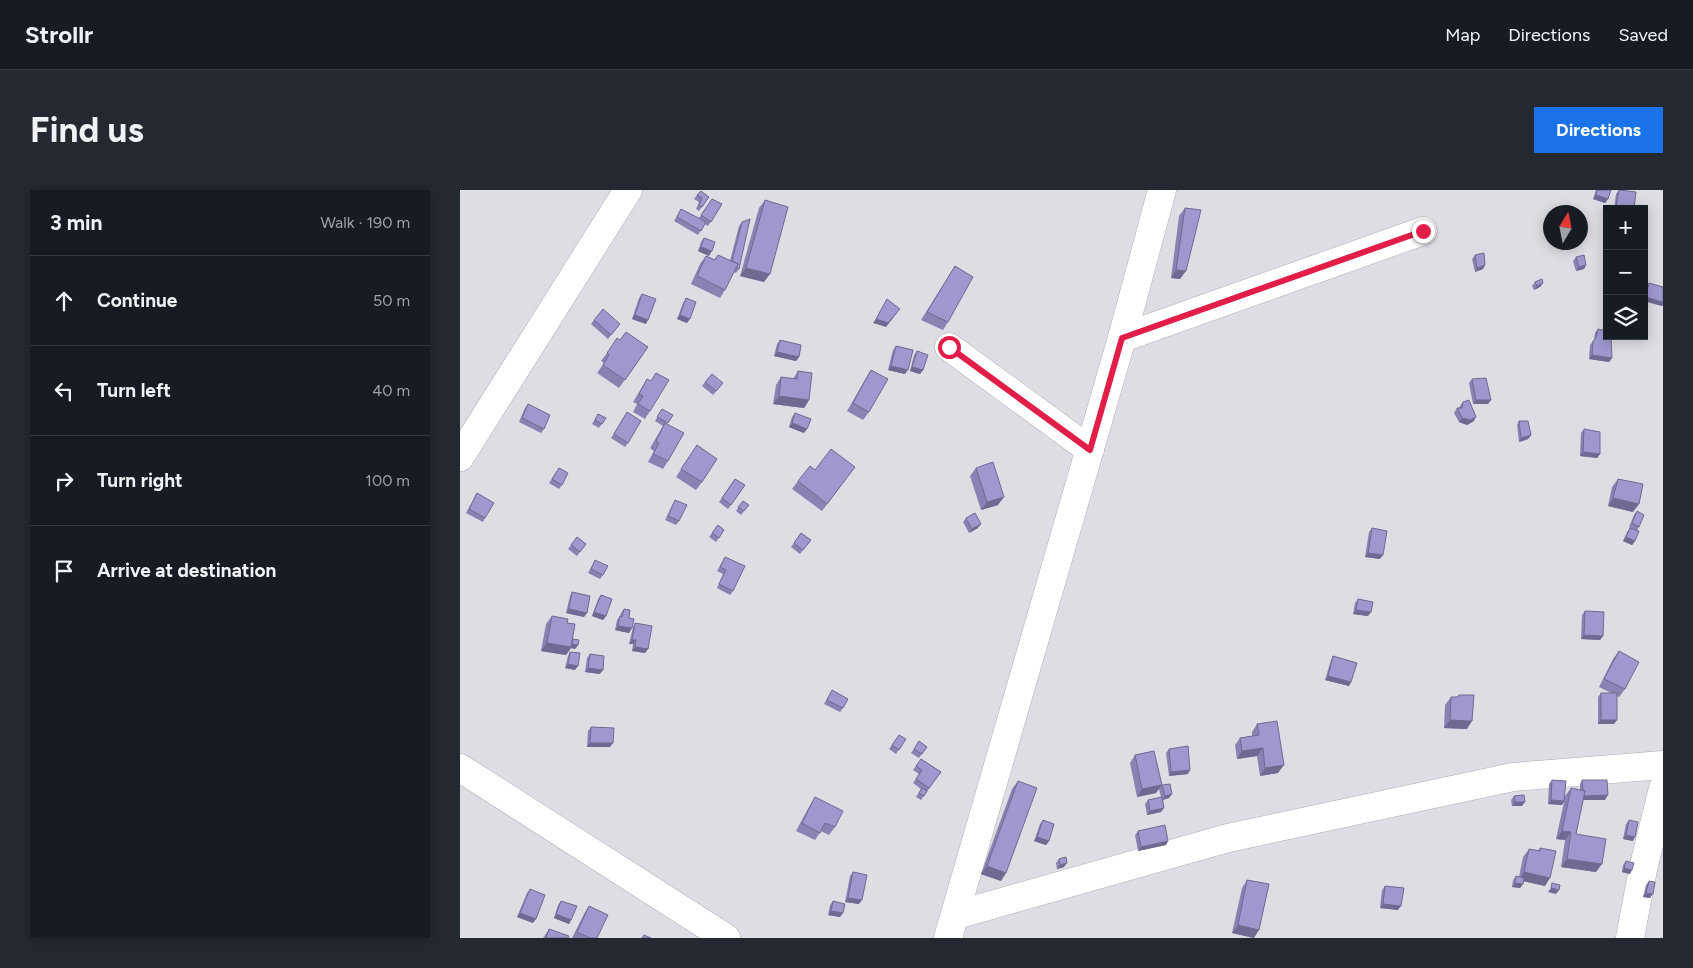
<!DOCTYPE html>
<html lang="en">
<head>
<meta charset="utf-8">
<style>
  :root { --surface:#171b24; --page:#242831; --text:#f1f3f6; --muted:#9ea1a6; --line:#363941; --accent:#1a73e8 }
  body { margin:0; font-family:Figtree,sans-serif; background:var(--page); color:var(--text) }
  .controls { position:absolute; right:15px; top:15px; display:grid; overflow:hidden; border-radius:0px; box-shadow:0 2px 12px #0003 }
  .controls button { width:45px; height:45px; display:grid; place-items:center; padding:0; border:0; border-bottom:1px solid var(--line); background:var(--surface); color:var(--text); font:25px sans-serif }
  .compass { position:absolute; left:1083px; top:15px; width:45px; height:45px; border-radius:50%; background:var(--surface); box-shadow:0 2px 12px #0003; rotate:10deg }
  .stop { position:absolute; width:15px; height:15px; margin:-11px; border:4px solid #e11d48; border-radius:50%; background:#fff }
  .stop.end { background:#e11d48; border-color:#fff; box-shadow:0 1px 5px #0008 }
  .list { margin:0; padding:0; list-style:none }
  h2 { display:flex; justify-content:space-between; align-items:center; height:65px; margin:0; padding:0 20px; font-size:21px }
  h2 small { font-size:16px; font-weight:400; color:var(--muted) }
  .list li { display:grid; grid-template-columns:32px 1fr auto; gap:15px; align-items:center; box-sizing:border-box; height:90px; padding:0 20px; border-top:1px solid var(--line) }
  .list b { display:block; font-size:19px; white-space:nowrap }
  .list em { font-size:16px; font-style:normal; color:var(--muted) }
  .icon { flex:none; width:28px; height:28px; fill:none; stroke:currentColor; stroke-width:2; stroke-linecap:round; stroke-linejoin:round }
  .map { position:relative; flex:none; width:1203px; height:748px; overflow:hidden; border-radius:0px }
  header { display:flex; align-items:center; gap:30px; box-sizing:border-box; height:70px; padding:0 25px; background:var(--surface); border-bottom:1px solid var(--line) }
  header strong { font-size:24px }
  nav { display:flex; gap:28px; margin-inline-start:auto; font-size:18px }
  .intro { display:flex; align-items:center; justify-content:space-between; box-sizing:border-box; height:120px; padding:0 30px }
  h1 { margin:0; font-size:35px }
  .button { padding:12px 22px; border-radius:0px; background:var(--accent); color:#fff; font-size:18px; font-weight:700 }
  main { display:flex; gap:30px; padding:0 30px }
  aside { flex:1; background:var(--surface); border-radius:0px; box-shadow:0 2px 12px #0003 }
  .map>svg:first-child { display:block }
</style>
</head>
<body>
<header>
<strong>Strollr</strong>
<nav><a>Map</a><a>Directions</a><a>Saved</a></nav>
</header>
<div class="intro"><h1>Find us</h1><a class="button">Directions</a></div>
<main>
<aside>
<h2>3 min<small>Walk · 190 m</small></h2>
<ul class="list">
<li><svg class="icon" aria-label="ahead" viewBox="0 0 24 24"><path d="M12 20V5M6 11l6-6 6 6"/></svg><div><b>Continue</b></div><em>50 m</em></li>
<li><svg class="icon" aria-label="left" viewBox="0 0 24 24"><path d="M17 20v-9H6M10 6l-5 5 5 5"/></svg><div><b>Turn left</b></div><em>40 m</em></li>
<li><svg class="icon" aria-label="right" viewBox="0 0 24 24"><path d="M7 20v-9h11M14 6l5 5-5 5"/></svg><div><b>Turn right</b></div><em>100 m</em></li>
<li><svg class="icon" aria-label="arrive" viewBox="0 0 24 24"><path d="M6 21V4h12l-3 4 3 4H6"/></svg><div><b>Arrive at destination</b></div></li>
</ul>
</aside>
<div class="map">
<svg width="1203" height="748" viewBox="0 0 1203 748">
  <rect width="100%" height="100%" fill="#dedde4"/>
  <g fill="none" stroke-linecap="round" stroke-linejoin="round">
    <defs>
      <g id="minor">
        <path d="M662 148 963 41"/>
        <path d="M489 157 630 260"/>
        <path d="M0 267 168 0"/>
        <path d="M0 578 266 748"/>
        <path d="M496 725 768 648 1053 587 1203 575"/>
        <path d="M488 748 662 148 702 0"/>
        <path d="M1170 748 1183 679 1203 598"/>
      </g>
    </defs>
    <!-- minor casing -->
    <use href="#minor" stroke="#aeaeb4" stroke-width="29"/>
    <!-- minor -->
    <use href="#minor" stroke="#fff" stroke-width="28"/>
  </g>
  <!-- wall -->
  <g fill="#8883b2">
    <path d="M1136 0H1151L1148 9 1145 13 1133 9Z"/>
    <path d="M1159 0 1174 19H1154L1156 4Z"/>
    <path d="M237 5 249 7 239 21 236 19 239 12 234 9Z"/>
    <path d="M252 9 262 14 248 36 245 34 238 45 214 31 221 19 239 28Z"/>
    <path d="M305 10 304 92 280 86 299 18Z"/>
    <path d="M725 18 720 89 711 88 719 26Z"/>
    <path d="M282 32 279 79 276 83 274 82 265 100 260 108 231 94 240 74 246 66 254 70 258 65 270 71 279 36Z"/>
    <path d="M244 48 249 66 238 61 241 52Z"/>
    <path d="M1015 65 1025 75 1023 79 1015 82 1012 69Z"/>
    <path d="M1116 67 1126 75 1124 79 1116 81 1113 71Z"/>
    <path d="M495 76 488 132 483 140 461 130Z"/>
    <path d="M1147 84V93L1146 94V85Z"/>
    <path d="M1075 92 1083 93 1080 97 1074 100 1072 96Z"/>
    <path d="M1189 93 1203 97V115L1202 116 1184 111V104L1186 97Z"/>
    <path d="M182 104 186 134 172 129 179 108Z"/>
    <path d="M226 108 227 133 217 129 223 113Z"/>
    <path d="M134 130 160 134 148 149 131 134Z"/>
    <path d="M1138 139 1152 168 1149 172 1129 169 1130 155 1134 150 1135 143Z"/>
    <path d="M160 150 188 157 159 198 137 183 144 173 141 171 147 163Z"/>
    <path d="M320 150 339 167 336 171 314 166 317 154Z"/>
    <path d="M436 156 445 184 428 180 433 160Z"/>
    <path d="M457 161 463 180 460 184 450 181 454 165Z"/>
    <path d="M411 180 409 222 403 230 387 221 406 188Z"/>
    <path d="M338 181 349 210 344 218 313 214 316 195 321 187 333 189Z"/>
    <path d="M196 183 190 221 185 229 173 222 177 214 173 212 187 189 191 191Z"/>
    <path d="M1012 189 1028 214H1013L1009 193Z"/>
    <path d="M245 192 263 193 253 205 242 196Z"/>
    <path d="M1003 212 1014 231 1007 235 999 232 994 223 997 218H999L1000 216Z"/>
    <path d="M68 214 84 239 81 243 59 232 65 218Z"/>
    <path d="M202 219 207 234 208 271 203 279 188 272 194 261 190 258 203 236 195 231Z"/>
    <path d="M167 222 168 253 165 257 151 248Z"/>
    <path d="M335 223 344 243 329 237 332 227Z"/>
    <path d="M138 224 146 228 139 238 132 234Z"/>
    <path d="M1059 231 1071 245 1068 249 1059 252 1057 235Z"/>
    <path d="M1124 239 1140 264 1137 268 1120 266 1121 243Z"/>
    <path d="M237 255 242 292 236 300 216 287Z"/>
    <path d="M395 277 362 321 332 299 338 291 355 280Z"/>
    <path d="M99 278 102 295 99 299 89 293Z"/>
    <path d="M516 278 538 315 521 320 510 286Z"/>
    <path d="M275 289 285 295 268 319 259 312Z"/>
    <path d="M1158 289 1173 322 1148 316 1152 297Z"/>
    <path d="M17 303 25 328 23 332 6 323Z"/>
    <path d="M215 310 219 331 216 335 205 330Z"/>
    <path d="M283 311 289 315 281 325 276 321Z"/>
    <path d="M1177 321 1179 337 1177 340 1175 351 1172 355 1163 351 1167 342 1170 338 1169 337 1174 325Z"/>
    <path d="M506 328 518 338 509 343 503 332Z"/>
    <path d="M258 335 264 340 256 352 249 347Z"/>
    <path d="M912 338 920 369 905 367 909 342Z"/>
    <path d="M341 343 351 350 340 364 331 357Z"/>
    <path d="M117 347 126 354 117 366 108 359Z"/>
    <path d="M265 367 273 401 270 405 257 398 263 384 257 381Z"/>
    <path d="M135 370 143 385 140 389 128 383Z"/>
    <path d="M112 402 124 427 106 423 110 406Z"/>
    <path d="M141 405 146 426 143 430 132 426 138 409Z"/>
    <path d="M898 409 908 426 893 424 895 413Z"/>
    <path d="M164 419 169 428 172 438 169 443 155 440 157 430 160 426 161 423Z"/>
    <path d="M1125 421 1143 446 1140 450 1121 449 1122 425Z"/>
    <path d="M92 426 107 433 113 449 118 455 115 459 111 458 106 465 81 461 86 434Z"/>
    <path d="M175 433 188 459 185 463 172 461 173 454H169L173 437Z"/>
    <path d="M1159 461 1165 499 1159 507 1157 506 1154 534H1138V507L1141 503H1151L1139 497 1153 469Z"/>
    <path d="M110 462 115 480 105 478 108 466Z"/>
    <path d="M130 464 140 484 125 482 127 468Z"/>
    <path d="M873 466 891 492 889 496 865 490 871 470Z"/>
    <path d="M372 500 383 518 380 522 364 514Z"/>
    <path d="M999 505 1007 539 984 538 985 515 991 507H997Z"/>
    <path d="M797 534 818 583 800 586 797 566 777 569 775 555 780 548 792 546V542Z"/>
    <path d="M131 537 150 557H127L128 541Z"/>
    <path d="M439 545 446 549 436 564 429 559Z"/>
    <path d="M459 551 467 557 459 568 451 563Z"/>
    <path d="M709 559 728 584 709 586 706 563Z"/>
    <path d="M675 565 702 595 696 603 677 607 670 573Z"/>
    <path d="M461 569 481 582 461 610 456 607 461 599 453 593 459 584 453 580Z"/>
    <path d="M1092 590 1105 606 1111 598 1120 600V594L1122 590 1145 610H1123L1116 644 1136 682 1101 677 1105 650 1096 649 1104 612 1102 615 1088 614 1089 594Z"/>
    <path d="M558 591 541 691 521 684 552 599Z"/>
    <path d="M702 595 712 604 709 608 703 610 701 622 687 625 685 614 688 610 701 607 699 599Z"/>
    <path d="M1054 606 1062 616H1052L1051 610Z"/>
    <path d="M355 607 375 637 369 645 361 641 355 650 336 641 350 615Z"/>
    <path d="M583 630 589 651 586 655 574 651 580 634Z"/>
    <path d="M1169 630 1173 651 1163 649 1166 634Z"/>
    <path d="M678 641 708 651 706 655 678 661 675 645Z"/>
    <path d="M1080 658 1085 696 1063 691V694L1060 698 1052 697 1053 690 1056 686 1059 687 1063 667 1069 659 1078 661Z"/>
    <path d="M599 669 604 677 597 679 596 673Z"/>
    <path d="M1166 671 1170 684 1162 682 1163 675Z"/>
    <path d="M393 682 399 714 385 712 390 686Z"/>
    <path d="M787 690 794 748 772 743 782 698Z"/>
    <path d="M1189 691 1190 708 1183 707 1186 695Z"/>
    <path d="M925 696 938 720 920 718 922 700Z"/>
    <path d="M70 699 73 733 57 727 67 703Z"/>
    <path d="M101 711 111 730 109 734 94 728 98 715Z"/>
    <path d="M373 711 380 727 368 725 370 715Z"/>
    <path d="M129 716 137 748H112L124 724Z"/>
    <path d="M89 739 108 748H83Z"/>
  </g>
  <!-- shaded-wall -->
  <g fill="#6f6a91">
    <path d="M1136 5 1148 9 1145 13 1133 9Z"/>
    <path d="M1156 16 1173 19H1154Z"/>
    <path d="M241 57 252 61 249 66 238 61Z"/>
    <path d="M1025 75 1023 79 1015 82 1017 78Z"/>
    <path d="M1126 75 1124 79 1116 81 1119 77Z"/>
    <path d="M286 78 310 84 304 92 280 86Z"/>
    <path d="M716 80 726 81 720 89 711 88Z"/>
    <path d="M1083 93 1080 97 1074 100 1077 96Z"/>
    <path d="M1185 107 1203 112V115L1202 116 1184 111Z"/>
    <path d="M437 123 426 137 413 133 416 129Z"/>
    <path d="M175 125 188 130 186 134 172 129Z"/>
    <path d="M220 125 230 129 227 133 217 129Z"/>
    <path d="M317 162 339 167 336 171 314 166Z"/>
    <path d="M1132 165 1152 168 1149 172 1129 169Z"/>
    <path d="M431 176 448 180 445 184 428 180Z"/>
    <path d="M452 177 463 180 460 184 450 181Z"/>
    <path d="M319 206 349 210 344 218 313 214Z"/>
    <path d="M1016 210H1031L1028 214H1013Z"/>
    <path d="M1016 227 1014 231 1007 235 999 232 1002 228Z"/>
    <path d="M332 233 347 239 344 243 329 237Z"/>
    <path d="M1071 245 1068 249 1059 252 1061 248Z"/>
    <path d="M1123 262 1140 264 1137 268 1120 266Z"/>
    <path d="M544 307 538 315 521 320 527 312Z"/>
    <path d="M1153 308 1179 314 1173 322 1148 316Z"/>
    <path d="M521 334 518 338 509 343 512 339Z"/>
    <path d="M1166 347 1175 351 1172 355 1163 351Z"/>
    <path d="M908 363 923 365 920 369 905 367Z"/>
    <path d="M109 419 127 423 124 427 106 423Z"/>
    <path d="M896 420 911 422 908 426 893 424Z"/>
    <path d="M134 422 146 426 143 430 132 426Z"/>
    <path d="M158 436 172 438 169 443 155 440Z"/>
    <path d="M1124 445 1143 446 1140 450 1121 449Z"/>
    <path d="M172 450H176L173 454H169Z"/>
    <path d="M87 453H111L118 455 115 459 111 458 106 465 81 461Z"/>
    <path d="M175 457 188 459 185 463 172 461Z"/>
    <path d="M108 474 118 476 115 480 105 478Z"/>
    <path d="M128 478 143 480 140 484 125 482Z"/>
    <path d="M868 486 891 492 889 496 865 490Z"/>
    <path d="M990 530 1012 531 1007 539 984 538Z"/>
    <path d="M1141 530H1157L1154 534H1138Z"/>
    <path d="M130 553H153L150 557H127Z"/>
    <path d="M803 558 797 566 777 569 782 561Z"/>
    <path d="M824 575 818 583 800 586 805 578Z"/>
    <path d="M730 580 728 584 709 586 711 582Z"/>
    <path d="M702 595 696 603 677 607 682 599Z"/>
    <path d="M712 604 709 608 702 610 705 606Z"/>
    <path d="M1148 605 1145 610H1120L1123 606Z"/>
    <path d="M1091 610 1104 611 1102 615 1088 614Z"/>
    <path d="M1055 612H1065L1062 616H1052Z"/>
    <path d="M704 618 701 622 687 625 690 621Z"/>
    <path d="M1102 641 1111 642 1105 650 1096 649Z"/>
    <path d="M1166 645 1175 647 1173 651 1163 649Z"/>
    <path d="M577 647 589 651 586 655 574 651Z"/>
    <path d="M708 651 706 655 678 661 681 657Z"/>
    <path d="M1107 669 1142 674 1136 682 1101 677Z"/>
    <path d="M607 673 604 677 597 679 600 675Z"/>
    <path d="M527 676 546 683 541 691 521 684Z"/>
    <path d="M1164 678 1172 680 1170 684 1162 682Z"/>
    <path d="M1064 682 1090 688 1085 696 1059 690Z"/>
    <path d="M1055 693 1063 694 1060 698 1052 697Z"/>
    <path d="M1091 698 1099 700 1096 704 1088 702Z"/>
    <path d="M1186 703 1193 704 1190 708 1183 707Z"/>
    <path d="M388 708 402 710 399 714 385 712Z"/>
    <path d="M923 714 941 716 938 720 920 718Z"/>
    <path d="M371 721 383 723 380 727 368 725Z"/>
    <path d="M60 723 76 729 73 733 57 727Z"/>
    <path d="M96 724 111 730 109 734 94 728Z"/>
    <path d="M778 735 799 740 794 748 772 743Z"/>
  </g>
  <!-- building -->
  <g fill="#9e98cf" stroke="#6f6a91">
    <path d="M1137 0H1151L1148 9 1136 5Z"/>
    <path d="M1159 0 1176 2 1174 19 1156 16Z"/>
    <path d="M241 1 249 7 242 17 239 15 242 8 237 5Z"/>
    <path d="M252 9 262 14 251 32 241 25Z"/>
    <path d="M305 10 328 17 310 84 286 78Z"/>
    <path d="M725 18 741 20 726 81 716 80Z"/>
    <path d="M221 19 246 32 241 41 217 27Z"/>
    <path d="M290 29 279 79 276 77 278 74 272 71 282 32Z"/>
    <path d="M244 48 255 52 252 61 241 57Z"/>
    <path d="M1024 63 1025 75 1017 78 1015 65Z"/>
    <path d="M258 65 278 74 265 100 237 86 246 66 255 70Z"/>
    <path d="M1124 65 1126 75 1119 77 1116 67Z"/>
    <path d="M495 76 513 87 488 132 467 122Z"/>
    <path d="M1082 89 1083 93 1077 96 1075 92Z"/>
    <path d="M1189 93 1203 97V112L1185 107Z"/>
    <path d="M182 104 196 109 188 130 175 125Z"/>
    <path d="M226 108 236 112 230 129 220 125Z"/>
    <path d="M427 109 440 119 428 133 416 129Z"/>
    <path d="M143 119 160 134 151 145 134 130Z"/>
    <path d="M1138 139 1147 141V146H1151L1152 168 1132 165 1133 151 1136 148Z"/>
    <path d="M166 142 188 157 165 190 143 175 149 165 147 163 157 148 160 150Z"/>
    <path d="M320 150 341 155 339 167 317 162Z"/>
    <path d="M436 156 453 160 448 180 431 176Z"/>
    <path d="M457 161 468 165 463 180 452 177Z"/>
    <path d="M411 180 428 189 409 222 393 213Z"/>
    <path d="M338 181 352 183 349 210 319 206 321 187 337 189Z"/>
    <path d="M196 183 209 190 190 221 178 214 183 206 179 204 187 189 191 191Z"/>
    <path d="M252 184 263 193 256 201 245 192Z"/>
    <path d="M1026 188 1031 210H1016L1012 189Z"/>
    <path d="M1009 210 1016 227 1010 230 1002 228 997 218H1002L1003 212Z"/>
    <path d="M68 214 90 225 84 239 62 228Z"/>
    <path d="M202 219 213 225 208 233 197 227Z"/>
    <path d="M167 222 181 231 168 253 154 244Z"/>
    <path d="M335 223 351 229 347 239 332 233Z"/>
    <path d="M138 224 146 228 142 234 135 230Z"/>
    <path d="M1059 231H1068L1071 245 1061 248Z"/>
    <path d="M205 233 224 243 208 271 193 264 199 253 196 251Z"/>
    <path d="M1124 239 1140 242V264L1123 262Z"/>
    <path d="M237 255 257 269 242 292 221 279Z"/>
    <path d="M371 259 395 277 367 314 338 291 350 276 355 280Z"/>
    <path d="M533 272 544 307 527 312 516 278Z"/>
    <path d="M99 278 108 283 102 295 92 289Z"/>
    <path d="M275 289 285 295 271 315 262 308Z"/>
    <path d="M1158 289 1183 294 1179 314 1153 308Z"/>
    <path d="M17 303 34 313 25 328 9 319Z"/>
    <path d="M215 310 227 315 219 331 208 326Z"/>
    <path d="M283 311 289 315 284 321 278 317Z"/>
    <path d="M1177 321 1184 325 1179 337 1172 333Z"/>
    <path d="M515 323 521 334 512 339 506 328Z"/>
    <path d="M258 335 264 340 259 348 252 343Z"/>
    <path d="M912 338 927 341 923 365 908 363Z"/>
    <path d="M1170 338 1179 341 1175 351 1166 347Z"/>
    <path d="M341 343 351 350 343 360 334 353Z"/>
    <path d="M117 347 126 354 120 362 111 355Z"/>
    <path d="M265 367 285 376 273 401 259 394 266 380 260 377Z"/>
    <path d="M135 370 148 376 143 385 131 379Z"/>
    <path d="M112 402 130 406 127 423 109 419Z"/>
    <path d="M141 405 152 409 146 426 134 422Z"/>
    <path d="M898 409 913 412 911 422 896 420Z"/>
    <path d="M164 419 170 420 169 428 174 429 172 438 158 436 160 426 162 427Z"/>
    <path d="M1125 421 1144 422 1143 446 1124 445Z"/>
    <path d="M92 426 108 429 107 433 115 434 111 457 87 453Z"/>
    <path d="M175 433 192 436 188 459 175 457 176 450H172Z"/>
    <path d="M113 449 119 450 118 455 112 454Z"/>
    <path d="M1159 461 1179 472 1165 499 1144 489Z"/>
    <path d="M110 462 120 463 118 476 108 474Z"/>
    <path d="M130 464 144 466 143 480 128 478Z"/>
    <path d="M873 466 897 473 891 492 868 486Z"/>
    <path d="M372 500 388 509 383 518 367 510Z"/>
    <rect x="1141" y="503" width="16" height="27"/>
    <path d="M999 505H1014L1012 531 990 530 991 507H998Z"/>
    <path d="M817 531 824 575 805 578 803 558 782 561 780 548 799 545 797 534Z"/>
    <path d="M131 537 154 538 153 553H130Z"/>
    <path d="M439 545 446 549 439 560 432 555Z"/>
    <path d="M459 551 467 557 462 564 454 559Z"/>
    <path d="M728 556 730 580 711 582 709 559Z"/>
    <path d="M694 561 702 595 682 599 675 565Z"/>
    <path d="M461 569 481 582 469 598 456 589 462 580 456 576Z"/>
    <path d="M1092 590 1106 591 1104 611 1091 610Z"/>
    <path d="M1122 590H1147L1148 605 1124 606 1125 601 1123 600Z"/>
    <path d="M558 591 577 598 546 683 527 676Z"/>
    <path d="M710 594 712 604 705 606 702 595Z"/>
    <path d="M462 598 467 601 464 606 459 603Z"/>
    <path d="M1111 598 1125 601 1116 644 1146 649 1142 674 1107 669 1111 642 1102 641Z"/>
    <path d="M1064 605 1065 612H1055L1054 606Z"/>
    <path d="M355 607 383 621 375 637 365 633 360 643 342 633Z"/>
    <path d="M702 607 704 618 690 621 688 610Z"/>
    <path d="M583 630 594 634 589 651 577 647Z"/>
    <path d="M1169 630 1178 632 1175 647 1166 645Z"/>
    <path d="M705 635 708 651 681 657 678 641Z"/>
    <path d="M1080 658 1096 661 1090 688 1064 682 1069 659 1080 661Z"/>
    <path d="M606 667 607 673 600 675 599 669Z"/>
    <path d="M1166 671 1174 673 1172 680 1164 678Z"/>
    <path d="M393 682 407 685 402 710 388 708Z"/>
    <path d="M1056 686 1064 688 1063 694 1055 693Z"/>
    <path d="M787 690 809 694 799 740 778 735Z"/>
    <path d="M1189 691 1195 692 1193 704 1186 703Z"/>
    <path d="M1092 693 1100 695 1099 700 1091 698Z"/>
    <path d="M925 696 944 698 941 716 923 714Z"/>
    <path d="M70 699 85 705 76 729 60 723Z"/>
    <path d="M101 711 117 716 111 730 96 724Z"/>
    <path d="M373 711 385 714 383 723 371 721Z"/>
    <path d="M129 716 148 725 137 748H130L117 742Z"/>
    <path d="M89 739 109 746 108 748H86Z"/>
    <path d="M184 745 191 748H182Z"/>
  </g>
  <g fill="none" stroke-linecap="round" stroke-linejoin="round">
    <!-- route -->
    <path stroke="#e11d48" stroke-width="6" d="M489 157 630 260 662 148 963 41"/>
  </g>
</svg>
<div class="controls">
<button>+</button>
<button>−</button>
<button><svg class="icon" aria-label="layers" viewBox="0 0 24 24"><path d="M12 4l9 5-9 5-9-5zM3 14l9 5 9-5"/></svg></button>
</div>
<svg class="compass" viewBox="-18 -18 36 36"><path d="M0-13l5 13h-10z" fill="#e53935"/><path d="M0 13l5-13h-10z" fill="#9ea1a6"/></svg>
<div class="stop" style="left:489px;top:157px"></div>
<div class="stop end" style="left:963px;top:41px"></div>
</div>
</main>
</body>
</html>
